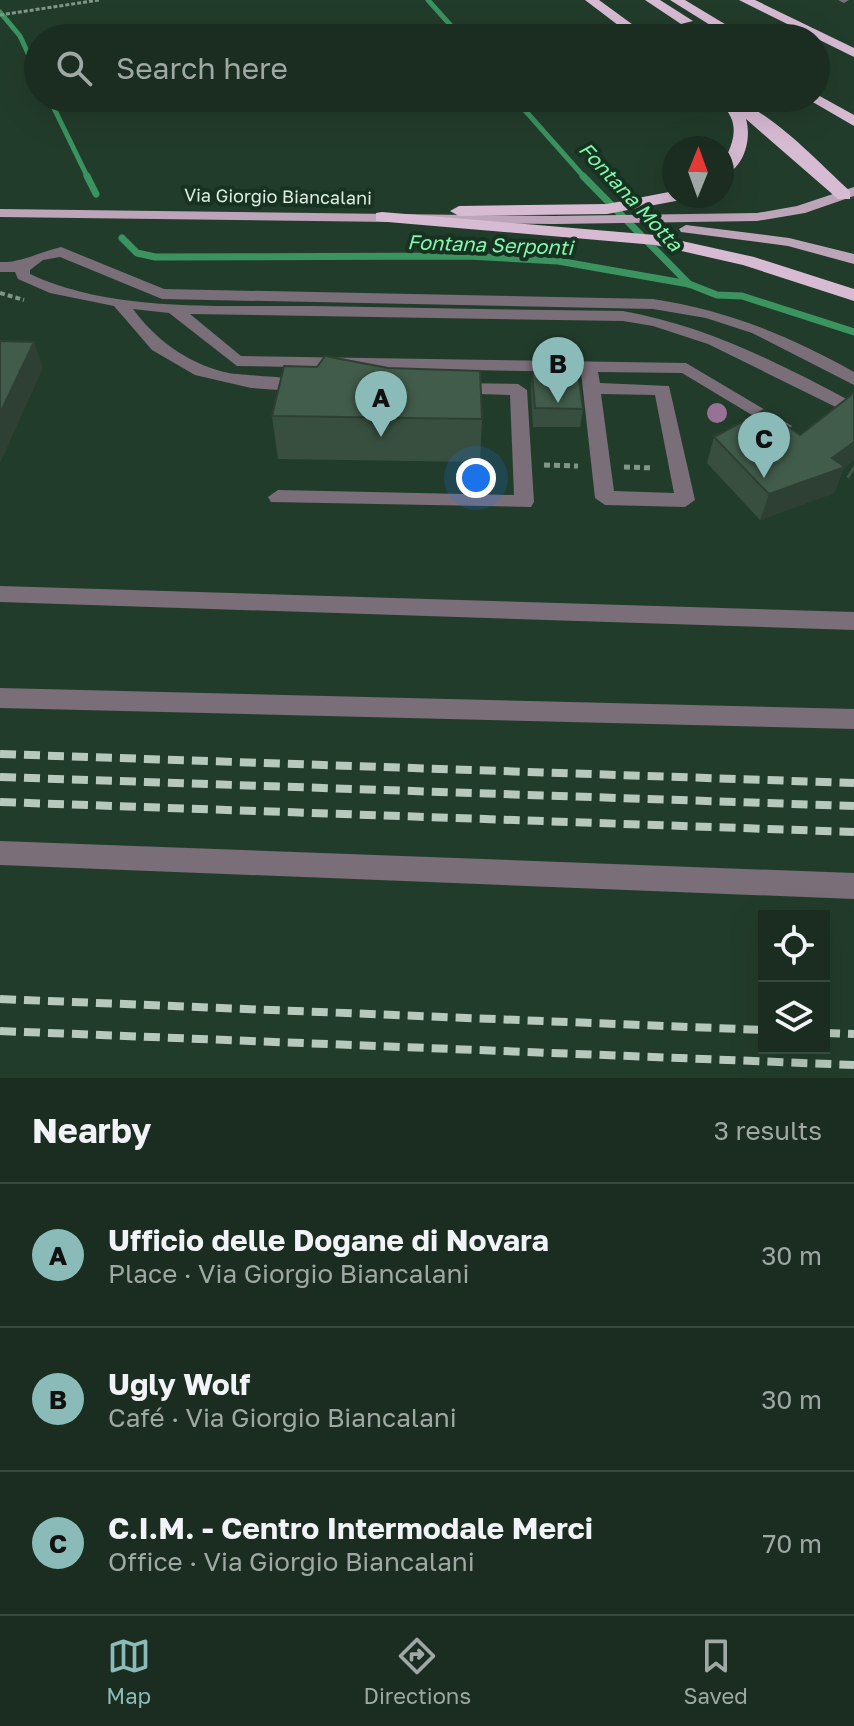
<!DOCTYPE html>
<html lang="en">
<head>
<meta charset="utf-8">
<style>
  :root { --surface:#1a2d20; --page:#233529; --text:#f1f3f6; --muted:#9fa8a5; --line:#38493e; --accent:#8bbbb9 }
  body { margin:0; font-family:"Golos Text",sans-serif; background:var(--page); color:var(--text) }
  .controls { position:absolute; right:24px; bottom:24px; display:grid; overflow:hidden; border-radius:0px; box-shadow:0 8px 32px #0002 }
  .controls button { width:72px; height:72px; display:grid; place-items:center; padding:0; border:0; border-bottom:2px solid var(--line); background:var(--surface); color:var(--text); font:40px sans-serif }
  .compass { position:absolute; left:662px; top:136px; width:72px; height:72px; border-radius:50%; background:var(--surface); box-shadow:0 8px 32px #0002; rotate:1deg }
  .you { position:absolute; left:476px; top:478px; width:28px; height:28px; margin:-20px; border:6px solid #fff; border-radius:50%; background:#1a73e8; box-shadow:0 0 0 12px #1a73e833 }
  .badge { display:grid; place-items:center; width:52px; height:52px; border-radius:50%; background:var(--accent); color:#111; font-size:26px; font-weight:700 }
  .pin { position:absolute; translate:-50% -66px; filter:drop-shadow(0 2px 4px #0008) }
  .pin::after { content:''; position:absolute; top:42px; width:28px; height:24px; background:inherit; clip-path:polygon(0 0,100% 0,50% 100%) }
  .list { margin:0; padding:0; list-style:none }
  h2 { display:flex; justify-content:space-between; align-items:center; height:104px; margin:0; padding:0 32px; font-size:34px }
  h2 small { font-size:26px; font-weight:400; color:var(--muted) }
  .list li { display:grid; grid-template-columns:52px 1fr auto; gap:24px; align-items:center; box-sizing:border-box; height:144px; padding:0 32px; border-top:2px solid var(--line) }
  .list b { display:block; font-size:30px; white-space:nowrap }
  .list p { margin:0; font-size:26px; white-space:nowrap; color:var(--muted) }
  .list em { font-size:26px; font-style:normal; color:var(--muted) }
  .icon { flex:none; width:44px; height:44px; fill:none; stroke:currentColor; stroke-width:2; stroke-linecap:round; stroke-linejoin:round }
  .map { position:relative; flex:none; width:854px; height:1078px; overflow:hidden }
  .search { position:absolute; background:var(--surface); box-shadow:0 8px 32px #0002; left:24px; right:24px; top:24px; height:88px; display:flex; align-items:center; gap:20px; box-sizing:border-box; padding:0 28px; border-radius:44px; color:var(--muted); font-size:30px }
  .sheet { height:536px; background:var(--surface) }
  nav { display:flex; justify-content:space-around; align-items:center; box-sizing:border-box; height:112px; border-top:2px solid var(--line); background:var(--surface); font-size:22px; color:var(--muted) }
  nav a { display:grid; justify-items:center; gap:4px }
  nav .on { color:var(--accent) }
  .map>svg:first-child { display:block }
</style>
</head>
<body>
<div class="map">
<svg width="854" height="1078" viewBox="0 0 854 1078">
  <rect width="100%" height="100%" fill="#223c2b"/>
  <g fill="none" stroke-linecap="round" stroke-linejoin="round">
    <!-- stream-far1 -->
    <g stroke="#3b935f" stroke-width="5">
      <path d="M428 0 462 38"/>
      <path d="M0 12 20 36 38 75"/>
      <path d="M49 98 88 178"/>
      <path d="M514 98 585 178"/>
    </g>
    <!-- stream -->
    <g stroke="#3b935f" stroke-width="7">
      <path d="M87 176 96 194"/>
      <path d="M583 176 689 284"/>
      <path d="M122 238 137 253 155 257 467 256 558 261 689 284 717 295 742 296 854 332"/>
    </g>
    <!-- minor-tunnel -->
    <path stroke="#3e5646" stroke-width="20" stroke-dasharray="20 10" stroke-linecap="butt" d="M826 453 854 470"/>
    <!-- path-far2 -->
    <path stroke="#819688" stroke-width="3" stroke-dasharray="4 2" stroke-linecap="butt" d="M0 15 99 0"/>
    <!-- path-far1 -->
    <path stroke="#819688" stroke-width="4" stroke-dasharray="5 3" stroke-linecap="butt" d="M0 293 24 300"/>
    <!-- path -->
    <g stroke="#819688" stroke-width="5" stroke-dasharray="6 4" stroke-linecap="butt">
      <path d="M544 465 578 466"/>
      <path d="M624 467 654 468"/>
    </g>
    <!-- minor -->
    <g fill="#7a6e78" fill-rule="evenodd">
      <path d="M838 0H849L844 3Z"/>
      <path d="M61 247 164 289 653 299C727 310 789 336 854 372V385L752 333 706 318 653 309 162 299 60 257 43 260 30 270V274C112 313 224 305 313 306 416 308 520 310 623 311 707 326 779 363 854 403V416L708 344 653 326 623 321 190 314 241 356 686 363 792 426 789 430H777L682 373 598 372 600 383 669 386 695 500 685 507 605 505 595 498 581 372 237 366 169 313 133 309C156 340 186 362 224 372 243 377 306 375 316 386L307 392 251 388 195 375 152 350 114 306 50 293 18 279 15 272H0V262C22 263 39 252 61 247ZM601 394 655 395 674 493 614 491Z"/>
      <path d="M455 383 518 384 527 390 534 502 531 507 271 502 268 497 278 490 514 495 510 395 449 393 446 389Z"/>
      <path d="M0 586 854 612V630L0 602Z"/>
      <path d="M0 688 854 709V729L0 708Z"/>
      <path d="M0 841 854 873V899L0 865Z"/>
    </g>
    <!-- major -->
    <g fill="#bda5b9" fill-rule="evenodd">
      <path d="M854 187V196L805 213 757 221 555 224 0 217V209L555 216 757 213 797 206Z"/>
      <path d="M686 225 789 238 854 254V264L788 246 681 232 679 229Z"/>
    </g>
    <!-- highway -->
    <g fill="#d7bbd3" fill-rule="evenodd">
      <path d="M585 0H599L651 38H635Z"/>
      <path d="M645 0H660L693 21 681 24Z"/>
      <path d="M670 0H685L748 38H731Z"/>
      <path d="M739 0H755L854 48V57Z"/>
      <path d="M816 94 854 115V126L811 101 809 98H816Z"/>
      <path d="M720 98C761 98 819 164 850 191V199H838L746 119C752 139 744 169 722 176 722 156 739 142 732 120 729 112 722 104 720 98Z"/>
      <path d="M674 191V196H683L681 200 607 214 459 216 450 211 459 206 607 204Z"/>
      <path d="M382 212 655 235 754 257 854 289V301L743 265 655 245 376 221V213Z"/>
    </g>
    <!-- rail -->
    <g stroke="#b7c9bd" stroke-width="8" stroke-dasharray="16 8" stroke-linecap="butt">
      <path d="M0 754 854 783"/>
      <path d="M0 777 854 806"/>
      <path d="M0 802 854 832"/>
      <path d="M0 999 764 1030"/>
      <path d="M0 1031 854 1065"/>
      <path d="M824 1033 854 1034"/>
    </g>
  </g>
  <!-- trees -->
  <circle fill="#987296" cx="717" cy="413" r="10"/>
  <!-- wall -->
  <g fill="#384f40">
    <path d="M532 372 583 409 580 427H533L531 390Z"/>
    <path d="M854 393V460L844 467 834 493 760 520 707 463 714 437 800 435Z"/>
    <path d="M272 416 482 419 480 462 278 459Z"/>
  </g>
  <!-- shaded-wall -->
  <g fill="#2e4034">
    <path d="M34 342 43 368 0 463V413Z"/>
    <path d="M854 442V460L844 467 834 493 760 520 769 494 832 458Z"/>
  </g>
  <!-- building -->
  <g fill="#415c4a" stroke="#2e4034" stroke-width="2">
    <path d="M0 341 34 342 0 413Z"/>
    <path d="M325 356 388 368 480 371 482 419 272 416 284 366 317 367Z"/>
    <path d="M532 372 578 373 583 409 535 408Z"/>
    <path d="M854 393V442L832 458 845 467 769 494 714 437 764 410 800 435Z"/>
  </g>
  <g text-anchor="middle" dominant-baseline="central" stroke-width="8" stroke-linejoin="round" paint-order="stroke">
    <!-- far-street labels -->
    <g font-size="18" fill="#dcece1" stroke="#183221">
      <text transform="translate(278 196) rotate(1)">Via Giorgio Biancalani</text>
    </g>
    <!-- far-water labels -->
    <g font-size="20" font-style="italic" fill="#83f7ae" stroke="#183221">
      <text transform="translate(631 196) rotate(47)">Fontana Motta</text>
      <text transform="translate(490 244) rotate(2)">Fontana Serponti</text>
    </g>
  </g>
</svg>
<div class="controls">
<button><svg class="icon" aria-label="locate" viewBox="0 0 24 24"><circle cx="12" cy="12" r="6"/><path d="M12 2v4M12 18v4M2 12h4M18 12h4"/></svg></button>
<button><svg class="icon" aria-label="layers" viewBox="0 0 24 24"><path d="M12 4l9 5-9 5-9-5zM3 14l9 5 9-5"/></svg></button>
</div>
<svg class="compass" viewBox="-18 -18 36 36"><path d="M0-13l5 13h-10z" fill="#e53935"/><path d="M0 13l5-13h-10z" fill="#9fa8a5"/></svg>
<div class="you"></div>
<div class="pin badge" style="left:381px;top:437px">A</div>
<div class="pin badge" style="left:558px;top:403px">B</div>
<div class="pin badge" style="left:764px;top:478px">C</div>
<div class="search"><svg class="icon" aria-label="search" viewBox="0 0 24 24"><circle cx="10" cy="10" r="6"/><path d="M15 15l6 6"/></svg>Search here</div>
</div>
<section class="sheet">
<h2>Nearby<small>3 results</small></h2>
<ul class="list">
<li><span class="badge">A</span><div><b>Ufficio delle Dogane di Novara</b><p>Place · Via Giorgio Biancalani</p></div><em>30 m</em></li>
<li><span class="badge">B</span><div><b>Ugly Wolf</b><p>Café · Via Giorgio Biancalani</p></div><em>30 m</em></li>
<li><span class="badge">C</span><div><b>C.I.M. - Centro Intermodale Merci</b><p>Office · Via Giorgio Biancalani</p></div><em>70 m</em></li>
</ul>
</section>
<nav>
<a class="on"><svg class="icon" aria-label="map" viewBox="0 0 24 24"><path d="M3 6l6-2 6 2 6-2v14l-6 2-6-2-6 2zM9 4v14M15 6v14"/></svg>Map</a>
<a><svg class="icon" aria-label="directions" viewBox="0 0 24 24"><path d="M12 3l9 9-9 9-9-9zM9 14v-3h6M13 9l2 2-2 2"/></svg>Directions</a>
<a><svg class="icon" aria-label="saved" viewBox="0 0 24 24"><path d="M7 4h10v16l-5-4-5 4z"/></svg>Saved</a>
</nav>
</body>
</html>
